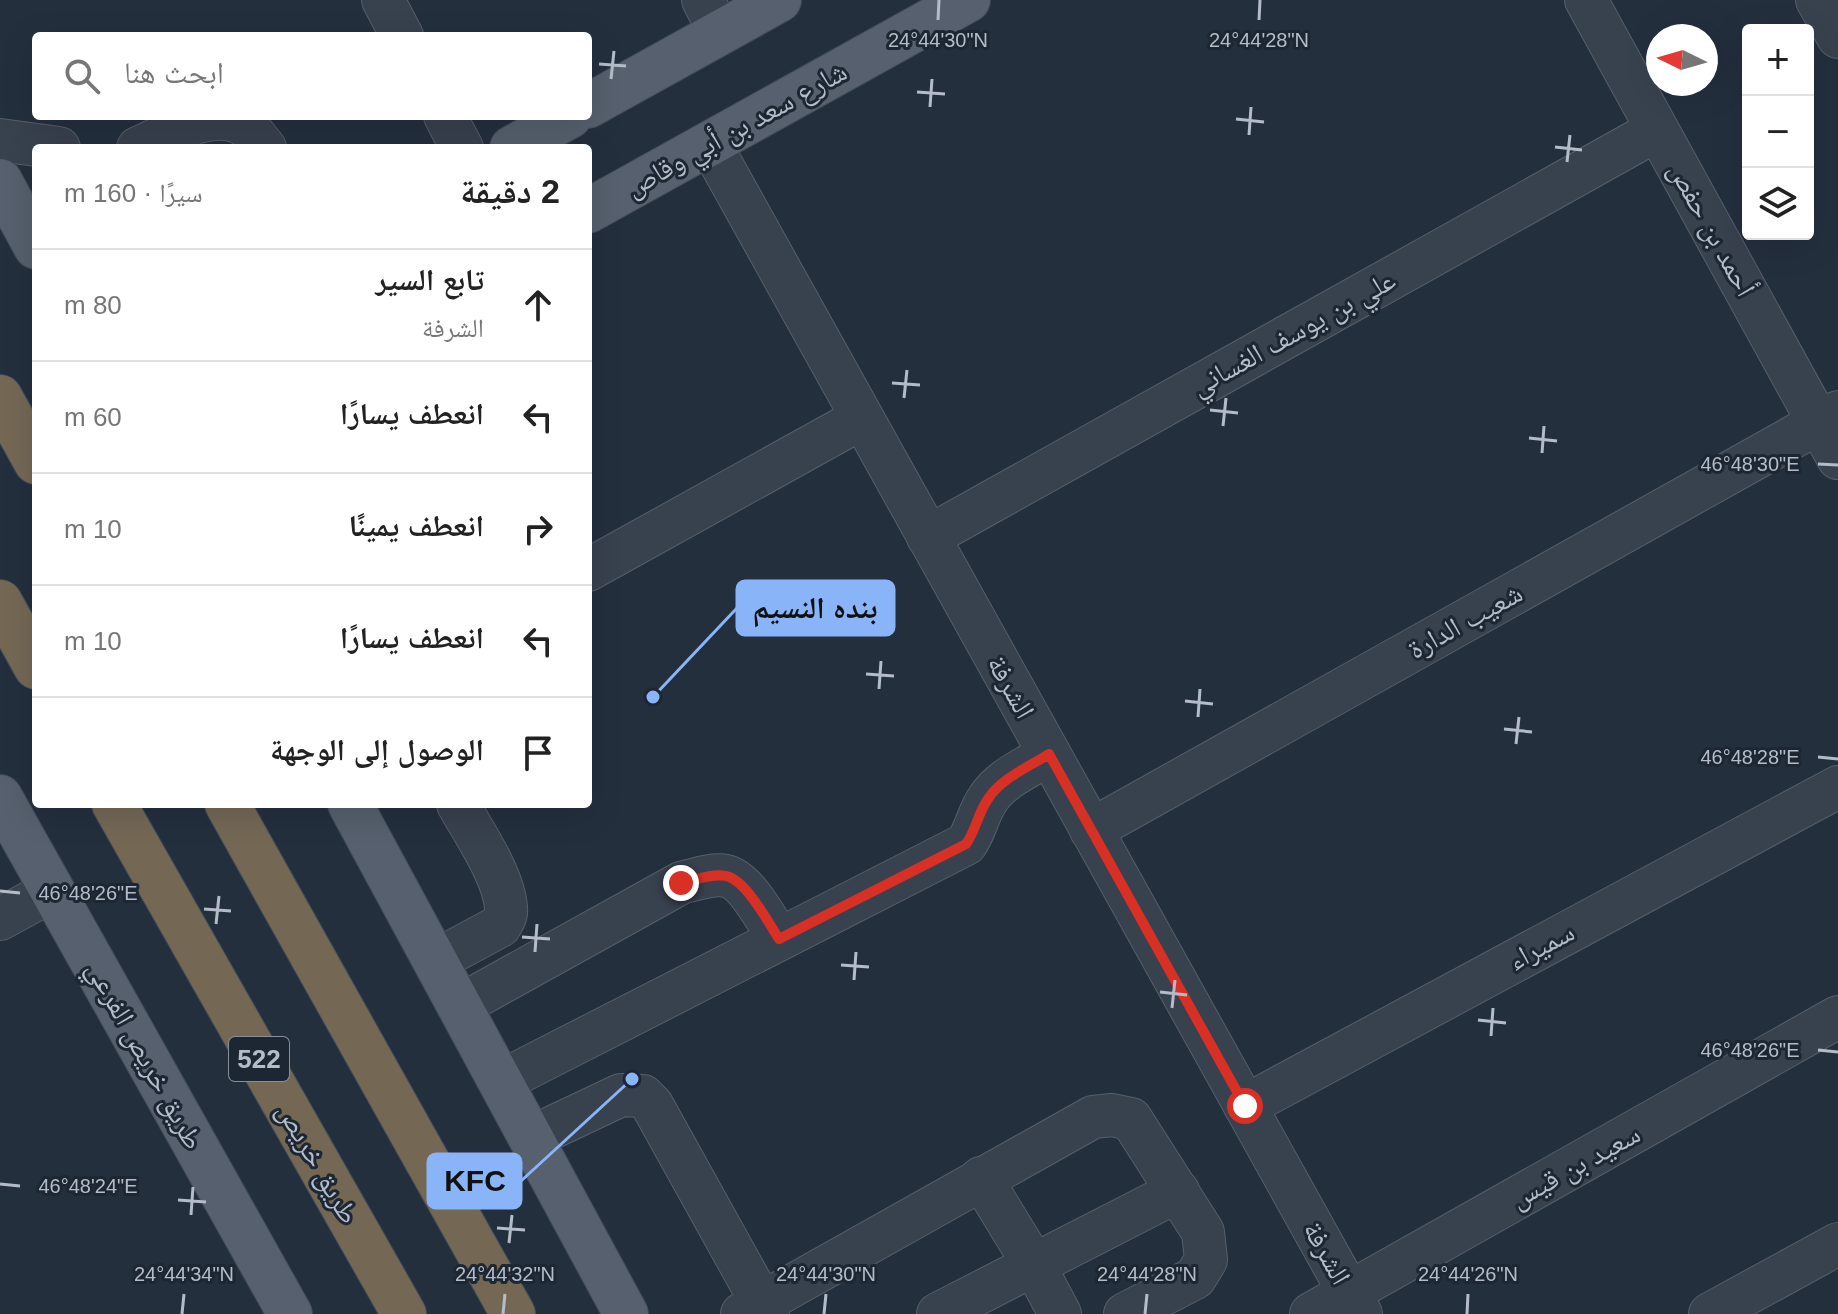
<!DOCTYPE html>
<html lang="ar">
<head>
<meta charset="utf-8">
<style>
  :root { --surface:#fff; --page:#f2f2f2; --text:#222; --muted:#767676; --line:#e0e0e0 }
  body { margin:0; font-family:Arial,"Noto Naskh Arabic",sans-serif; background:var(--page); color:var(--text); direction:rtl }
  .controls { position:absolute; right:24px; top:24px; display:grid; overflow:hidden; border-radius:8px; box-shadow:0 8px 32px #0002 }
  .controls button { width:72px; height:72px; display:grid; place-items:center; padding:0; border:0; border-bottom:2px solid var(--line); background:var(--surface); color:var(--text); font:40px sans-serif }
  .compass { position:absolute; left:1646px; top:24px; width:72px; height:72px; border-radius:50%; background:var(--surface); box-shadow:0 8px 32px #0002; rotate:275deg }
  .stop { position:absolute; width:24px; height:24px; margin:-18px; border:6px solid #d93025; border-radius:50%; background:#fff }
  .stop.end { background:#d93025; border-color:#fff; box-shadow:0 2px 8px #0008 }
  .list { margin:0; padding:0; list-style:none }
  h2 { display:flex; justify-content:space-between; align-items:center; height:104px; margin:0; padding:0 32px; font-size:34px }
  h2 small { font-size:26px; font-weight:400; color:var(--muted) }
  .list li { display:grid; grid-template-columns:52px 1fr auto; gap:24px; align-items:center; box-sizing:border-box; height:112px; padding:0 32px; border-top:2px solid var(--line) }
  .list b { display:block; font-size:30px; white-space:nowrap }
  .list p { margin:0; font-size:26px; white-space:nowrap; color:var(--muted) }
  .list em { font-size:26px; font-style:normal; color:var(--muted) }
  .icon { flex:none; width:44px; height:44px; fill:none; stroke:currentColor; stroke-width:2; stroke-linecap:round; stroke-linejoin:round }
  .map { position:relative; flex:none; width:1838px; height:1314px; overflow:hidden; direction:ltr }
  .search { position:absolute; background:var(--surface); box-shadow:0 8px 32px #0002; left:32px; top:32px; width:560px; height:88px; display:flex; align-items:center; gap:20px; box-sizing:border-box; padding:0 28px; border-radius:8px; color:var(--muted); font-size:30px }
  .panel { position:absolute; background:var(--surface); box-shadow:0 8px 32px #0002; left:32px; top:144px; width:560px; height:664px; border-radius:8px; direction:rtl }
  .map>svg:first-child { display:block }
</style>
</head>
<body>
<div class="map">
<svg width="1838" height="1314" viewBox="0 0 1838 1314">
  <rect width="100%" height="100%" fill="#242f3e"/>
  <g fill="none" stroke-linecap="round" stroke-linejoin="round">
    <defs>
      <g id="minor">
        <path d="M383 0 402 36"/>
        <path d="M703 0 720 33"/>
        <path d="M1586 0 1838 458"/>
        <path d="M1817 0 1838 37"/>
        <path d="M445 116 462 148"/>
        <path d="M0 140 59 148"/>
        <path d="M710 144 1361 1314"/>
        <path d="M138 148C168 135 213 106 244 125 252 130 259 141 265 148"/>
        <path d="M928 537 1657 130"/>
        <path d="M588 570 862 418"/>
        <path d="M1091 830 1838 412"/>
        <path d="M0 919 53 890"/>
        <path d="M435 961 500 926C503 920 507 916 506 908 504 876 474 833 458 804"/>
        <path d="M459 1006 681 883C694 880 713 873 726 876 746 880 768 922 779 939"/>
        <path d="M500 1082 966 844C976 830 978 813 988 799 1001 778 1029 767 1049 754"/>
        <path d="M1245 1106 1838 787"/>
        <path d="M530 1138 621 1095 643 1096 652 1105 768 1314"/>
        <path d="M981 1178 1034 1265 1060 1314"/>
        <path d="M742 1314 1093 1117 1112 1115 1131 1119 1203 1232 1206 1260 1195 1278 1125 1314"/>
        <path d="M938 1314 1178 1191"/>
        <path d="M1311 1314 1838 1017"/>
        <path d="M1710 1314 1838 1244"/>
      </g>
      <g id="major">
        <path d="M588 106 779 0"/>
        <path d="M512 148 570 116"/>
        <path d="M0 181 36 247"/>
        <path d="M588 211 968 0"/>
        <path d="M0 797 290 1314"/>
        <path d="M350 804 626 1314"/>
      </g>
      <g id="highway">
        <path d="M0 397 36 462"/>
        <path d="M0 602 36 667"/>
        <path d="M114 804 404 1314"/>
        <path d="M227 804 513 1314"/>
      </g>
    </defs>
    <!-- minor casing -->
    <use href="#minor" stroke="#565f6c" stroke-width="44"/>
    <!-- major casing -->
    <use href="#major" stroke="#414a57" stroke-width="46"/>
    <!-- highway casing -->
    <use href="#highway" stroke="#434c59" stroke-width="46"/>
    <!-- minor -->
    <use href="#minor" stroke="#38414e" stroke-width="42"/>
    <!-- major -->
    <use href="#major" stroke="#56606e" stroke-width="44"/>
    <!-- highway -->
    <use href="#highway" stroke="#746855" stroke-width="44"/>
  </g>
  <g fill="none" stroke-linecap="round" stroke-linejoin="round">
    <!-- route -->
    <path stroke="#d93025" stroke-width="10" d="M681 883C694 880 713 873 726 876 746 880 768 922 779 939L966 844C976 830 978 813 988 799 1001 778 1029 767 1049 754L1245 1106"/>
  </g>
  <!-- ticks -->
  <path fill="none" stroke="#b4bcc9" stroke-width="3" d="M938 20 939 0M1259 20 1260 0M599 64 626 66M611 79 614 51M917 92 945 94M930 107 932 79M1236 119 1264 122M1249 135 1251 107M1555 147 1582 150M1567 162 1570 135M892 383 920 385M904 398 907 370M1210 410 1238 413M1223 426 1226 398M1529 438 1557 441M1542 453 1544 426M1818 464 1838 465M866 674 894 676M879 689 881 661M1185 701 1213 704M1198 717 1200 689M1504 729 1532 732M1516 744 1519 717M1818 757 1838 759M0 891 20 893M204 909 231 911M216 924 219 896M522 937 550 939M535 952 537 924M841 965 869 967M854 980 856 952M1160 992 1187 995M1172 1008 1175 980M1478 1020 1506 1023M1491 1036 1493 1008M1818 1050 1838 1052M0 1184 20 1186M178 1200 206 1202M191 1215 193 1187M497 1228 525 1230M509 1243 512 1215M182 1314 184 1294M503 1314 505 1294M824 1314 826 1294M1145 1314 1147 1294M1467 1314 1468 1294"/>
  <g text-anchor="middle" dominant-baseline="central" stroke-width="6" stroke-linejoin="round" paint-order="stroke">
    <!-- shield labels -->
    <rect fill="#1d2633" stroke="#878f9c" stroke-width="2" x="229" y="1037" width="60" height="44" rx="6"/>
    <g font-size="26" font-weight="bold" fill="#b4bcc9">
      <text x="259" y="1059">522</text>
    </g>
    <!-- street labels -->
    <g font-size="28" fill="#b4bcc9" stroke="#1d2633">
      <text transform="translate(736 129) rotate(-29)">شارع سعد بن أبي وقاص</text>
      <text transform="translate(1712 229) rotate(61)">أحمد بن حفص</text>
      <text transform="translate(1293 333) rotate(-29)">علي بن يوسف الغساني</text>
      <text transform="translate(1465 621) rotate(-29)">شعيب الدارة</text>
      <text transform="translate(1011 687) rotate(61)">الشرفة</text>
      <text transform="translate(1541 946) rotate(-28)">سميراء</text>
      <text transform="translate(145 1055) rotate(61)">طريق خريص الفرعي</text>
      <text transform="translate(318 1163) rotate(60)">طريق خريص</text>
      <text transform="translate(1575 1166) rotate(-29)">سعيد بن قيس</text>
      <text transform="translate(1327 1253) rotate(61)">الشرفة</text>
    </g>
  </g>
  <g font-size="20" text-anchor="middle" fill="#b4bcc9" stroke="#1d2633" stroke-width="6" stroke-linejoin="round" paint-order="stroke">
    <text x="938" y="47">24°44'30"N</text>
    <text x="1259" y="47">24°44'28"N</text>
    <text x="1750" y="471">46°48'30"E</text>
    <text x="1750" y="764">46°48'28"E</text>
    <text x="88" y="900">46°48'26"E</text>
    <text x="1750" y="1057">46°48'26"E</text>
    <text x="88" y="1193">46°48'24"E</text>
    <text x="184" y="1281">24°44'34"N</text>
    <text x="505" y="1281">24°44'32"N</text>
    <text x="826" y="1281">24°44'30"N</text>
    <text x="1147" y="1281">24°44'28"N</text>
    <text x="1468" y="1281">24°44'26"N</text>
  </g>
  <!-- callouts -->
  <path fill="none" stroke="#8ab4f8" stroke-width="3" d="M653 697L737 608M632 1079L521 1181"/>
  <g fill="#8ab4f8" stroke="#1d2633" stroke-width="3">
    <circle cx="653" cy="697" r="8"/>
    <circle cx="632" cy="1079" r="8"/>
  </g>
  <g fill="#8ab4f8" stroke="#8ab4f8" stroke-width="3">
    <rect x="737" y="581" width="157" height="54" rx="8"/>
    <rect x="428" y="1154" width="93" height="54" rx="8"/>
  </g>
  <g font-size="30" text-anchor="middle" font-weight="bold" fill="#111">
    <text x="815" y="618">بنده النسيم</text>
    <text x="475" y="1191">KFC</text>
  </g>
</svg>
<div class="controls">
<button>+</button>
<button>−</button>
<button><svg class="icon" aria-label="layers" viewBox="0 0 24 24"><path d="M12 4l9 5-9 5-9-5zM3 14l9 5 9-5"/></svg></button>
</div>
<svg class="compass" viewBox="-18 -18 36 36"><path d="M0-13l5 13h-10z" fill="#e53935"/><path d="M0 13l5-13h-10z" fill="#767676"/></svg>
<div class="stop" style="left:1245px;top:1106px"></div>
<div class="stop end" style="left:681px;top:883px"></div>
<div class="search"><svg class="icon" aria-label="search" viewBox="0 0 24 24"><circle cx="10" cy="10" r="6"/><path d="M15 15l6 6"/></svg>ابحث هنا</div>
<section class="panel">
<h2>2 دقيقة<small>سيرًا · 160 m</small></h2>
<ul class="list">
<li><svg class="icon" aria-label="ahead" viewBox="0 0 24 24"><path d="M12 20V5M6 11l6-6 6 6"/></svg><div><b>تابع السير</b><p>الشرفة</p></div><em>80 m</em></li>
<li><svg class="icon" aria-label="left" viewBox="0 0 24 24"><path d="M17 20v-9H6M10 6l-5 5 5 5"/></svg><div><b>انعطف يسارًا</b></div><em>60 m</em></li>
<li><svg class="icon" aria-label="right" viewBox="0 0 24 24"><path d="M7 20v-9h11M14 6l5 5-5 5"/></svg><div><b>انعطف يمينًا</b></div><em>10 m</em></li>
<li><svg class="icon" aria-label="left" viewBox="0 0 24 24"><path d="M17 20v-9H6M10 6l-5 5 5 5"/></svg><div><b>انعطف يسارًا</b></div><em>10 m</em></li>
<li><svg class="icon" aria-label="arrive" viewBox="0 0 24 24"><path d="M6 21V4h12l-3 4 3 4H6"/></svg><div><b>الوصول إلى الوجهة</b></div></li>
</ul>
</section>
</div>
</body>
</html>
